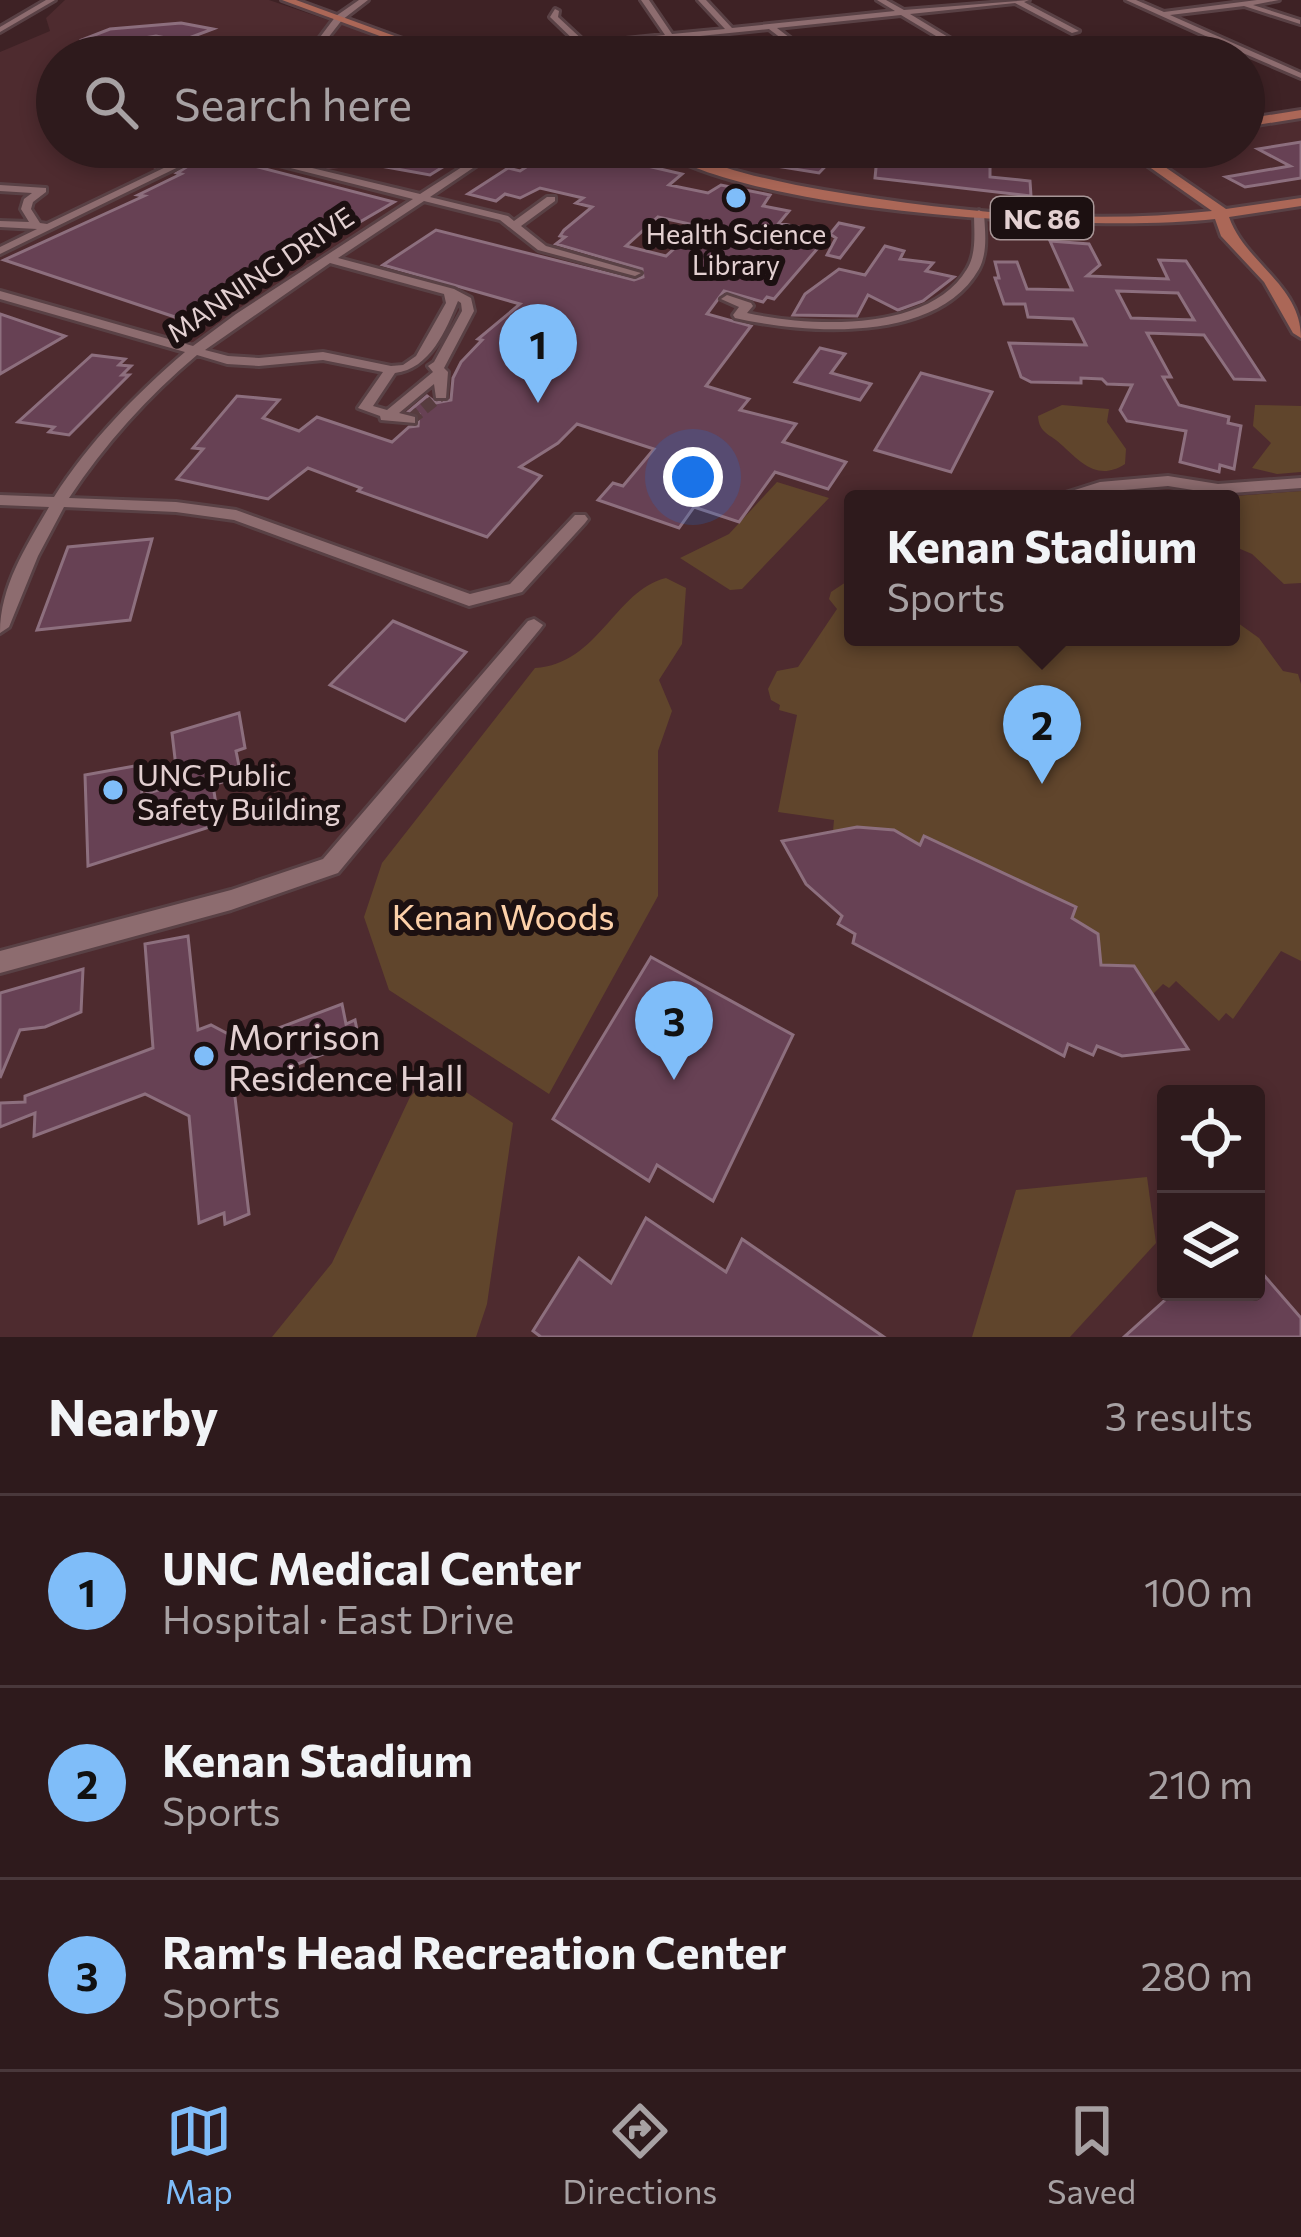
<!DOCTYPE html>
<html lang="en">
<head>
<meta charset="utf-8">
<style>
  :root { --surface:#2e1a1c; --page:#362325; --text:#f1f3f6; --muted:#a7a1a3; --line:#49383b; --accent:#7fbdf9 }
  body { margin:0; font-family:Commissioner,sans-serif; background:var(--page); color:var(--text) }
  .controls { position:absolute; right:36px; bottom:36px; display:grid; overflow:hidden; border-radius:12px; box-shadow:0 6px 18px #0003 }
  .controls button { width:108px; height:108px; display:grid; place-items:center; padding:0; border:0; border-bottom:3px solid var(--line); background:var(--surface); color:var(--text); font:60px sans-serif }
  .you { position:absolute; left:693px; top:477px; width:42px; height:42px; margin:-30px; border:9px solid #fff; border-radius:50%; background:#1a73e8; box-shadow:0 0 0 18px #1a73e833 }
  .badge { display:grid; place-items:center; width:78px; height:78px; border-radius:50%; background:var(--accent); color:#111; font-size:39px; font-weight:700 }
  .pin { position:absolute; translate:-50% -99px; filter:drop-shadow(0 3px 6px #0008) }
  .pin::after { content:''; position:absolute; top:63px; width:42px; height:36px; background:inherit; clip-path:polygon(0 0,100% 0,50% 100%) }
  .popup { position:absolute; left:844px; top:490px; width:396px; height:156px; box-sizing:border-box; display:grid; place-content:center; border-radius:12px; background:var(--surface); filter:drop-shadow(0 3px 9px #0005); font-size:39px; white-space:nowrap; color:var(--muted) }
  .popup b { font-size:45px; color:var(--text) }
  .popup::after { content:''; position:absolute; left:50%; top:100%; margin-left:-24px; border:24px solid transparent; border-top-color:var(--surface) }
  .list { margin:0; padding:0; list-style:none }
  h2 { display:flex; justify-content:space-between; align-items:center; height:156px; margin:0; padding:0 48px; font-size:51px }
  h2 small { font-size:39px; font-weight:400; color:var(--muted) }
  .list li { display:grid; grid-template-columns:78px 1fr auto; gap:36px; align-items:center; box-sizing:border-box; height:192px; padding:0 48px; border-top:3px solid var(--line) }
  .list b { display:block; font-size:45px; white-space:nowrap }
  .list p { margin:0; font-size:39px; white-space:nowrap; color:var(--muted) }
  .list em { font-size:39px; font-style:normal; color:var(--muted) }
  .icon { flex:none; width:66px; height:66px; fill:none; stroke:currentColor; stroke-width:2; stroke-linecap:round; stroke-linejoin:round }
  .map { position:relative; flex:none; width:1301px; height:1337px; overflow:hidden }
  .search { position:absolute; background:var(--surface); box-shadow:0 6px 18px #0003; left:36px; right:36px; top:36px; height:132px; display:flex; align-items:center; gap:30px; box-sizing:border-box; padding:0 42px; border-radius:66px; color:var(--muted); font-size:45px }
  .sheet { height:732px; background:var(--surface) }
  nav { display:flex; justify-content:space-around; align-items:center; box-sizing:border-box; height:168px; border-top:3px solid var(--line); background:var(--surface); font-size:33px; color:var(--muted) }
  nav a { display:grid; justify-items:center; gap:6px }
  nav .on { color:var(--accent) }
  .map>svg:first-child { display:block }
</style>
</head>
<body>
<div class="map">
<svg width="1301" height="1337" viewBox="0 0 1301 1337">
  <rect width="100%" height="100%" fill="#3e2225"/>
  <!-- built -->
  <path fill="#4e2b2f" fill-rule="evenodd" d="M65 0H269L437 57H57V147H1244V125L1301 117V1337H0V52L50 31 46 18ZM853 499H1231V637H853ZM1166 1094H1256V1292H1166Z"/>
  <!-- green -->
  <g fill="#60452c">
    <path d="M1062 405 1109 409 1107 422 1126 449 1125 464C1099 481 1082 464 1063 446 1051 434 1039 434 1038 416Z"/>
    <path d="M1255 405 1301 406V472L1277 474 1252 468 1271 443 1253 426Z"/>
    <path d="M777 482 829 498 742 589 730 590 680 558 729 534Z"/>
    <path d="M1301 491V583L1284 584 1252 554 1231 545V506L1239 505 1234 496Z"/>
    <path d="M666 578 686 588 682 644 659 680 672 711 658 751V896L549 1094 389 990 364 917 382 863 535 668C599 664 615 590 666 578Z"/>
    <path d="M852 578 853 637H1231V618L1259 638 1283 671 1298 674 1301 684V961L1281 951 1233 1019 1226 1013 1219 1021 1176 981 1169 988 1163 984 1153 994 1188 1049 1122 1056 1097 1047 1093 1055 1069 1044 1064 1056 853 943 854 934 838 924 842 916 805 884 782 841 833 831 834 820 778 812 797 715 779 710 780 705 771 700 768 689 777 671 798 667 837 609 829 599 831 592Z"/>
    <path d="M434 1071 513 1123 487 1304 476 1337H272L332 1263 410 1097Z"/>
    <path d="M1147 1177 1156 1243 1070 1337H972L1016 1190Z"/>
  </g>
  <!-- building -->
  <g fill="#674154" stroke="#8d6f7e" stroke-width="3" fill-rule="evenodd">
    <path d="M181 23 213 29 181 41 156 36 108 44 84 39 110 29Z"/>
    <path d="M1301 142V178L1245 187 1226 177 1290 166 1258 149Z"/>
    <path d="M97 147H179L191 150 155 167 96 152Z"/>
    <path d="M244 147H475L430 175 375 165 327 167Z"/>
    <path d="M558 147 624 152 636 157 630 162 682 174 669 185 708 193 721 185 770 195 763 206 789 211 779 223 830 234 839 223 863 228 840 258 827 255 836 238 830 234 774 299 767 297 763 302 724 291 707 314 751 326 706 386 749 399 740 410 796 424 783 442 846 462 828 489 775 472 739 522 694 507 679 528 598 500 613 483 623 486 654 449 577 424 558 443 520 467 541 476 487 537 358 491 361 488 308 468 268 499 177 479 203 449 193 448 237 396 279 400 263 418 299 431 317 417 392 442 409 427 418 426 419 414 409 411 427 396 436 403 451 400 453 378 461 362 482 340 478 339 520 304 383 265 436 230 634 280 643 277 642 269 556 244 565 237 560 236 564 230 592 207 576 203 583 198 540 188 520 198 505 194 496 201 468 194 508 168 520 171ZM658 217 699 226 666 256 626 246Z"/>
    <path d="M722 147H844L819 173 758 163 722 153Z"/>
    <path d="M878 147H980V159L990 160V177L1030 181 1031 196 875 178Z"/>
    <path d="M1012 147 1107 149 1112 164 1012 157Z"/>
    <path d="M207 154 394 202 206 312 215 315 199 325 4 260 144 196 138 195 181 174 177 173Z"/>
    <path d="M1050 241 1089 244 1100 265 1087 276 1168 279 1159 260 1186 261 1264 380 1234 379 1204 335 1147 333 1171 377H1163L1179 405 1229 417 1228 423 1241 426 1234 469 1220 465 1219 472 1180 462 1186 431 1127 421 1120 410 1132 385 1107 384 1102 379 1081 378V383L1031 382 1021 377 1009 343 1086 345 1073 319 1028 317 1025 304H1004L995 278H999L995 262H1017L1027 289 1072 290ZM1117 291 1178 293 1194 320 1131 318Z"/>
    <path d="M885 246 904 251 900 259 933 263 926 271 954 277 923 301 898 310 868 295 857 316 793 315 805 294 839 269 865 275Z"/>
    <path d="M0 314 65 336 0 374Z"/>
    <path d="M820 348 845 354 831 373 871 384 860 400 795 382Z"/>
    <path d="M92 355 125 359 119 365 131 366 122 375H129L69 435 49 432 54 427 18 422Z"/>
    <path d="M921 373 992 392 951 472 875 450Z"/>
    <path d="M152 539 130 620 37 630 68 547Z"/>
    <path d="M393 621 466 652 405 721 330 685Z"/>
    <path d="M239 713 245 748 236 751 241 776 213 785 219 824 88 866 85 775 140 765 142 795 178 784 172 733Z"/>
    <path d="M857 827 894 830 920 845 924 836 1076 907 1072 918 1098 934 1101 965 1134 966 1188 1049 1122 1056 1097 1046 1093 1055 1068 1044 1064 1056 853 943 855 934 838 924 842 916 806 884 782 841Z"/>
    <path d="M188 936 198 1030 211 1025 230 1035 231 1046 342 1004 346 1024 355 1020 359 1040 234 1089 249 1214 225 1224 224 1213 199 1223 189 1116 145 1094 34 1136 35 1113 0 1127V1103L25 1102V1096L153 1048 145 944Z"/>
    <path d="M651 957 793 1035 713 1201 657 1165 649 1181 553 1119Z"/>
    <path d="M83 969 81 1012 45 1027 20 1030 0 1078V993Z"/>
    <path d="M646 1218 726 1272 742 1239 884 1337H541L533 1331 579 1258 611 1283Z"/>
    <path d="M1256 1266 1301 1318V1337H1124L1174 1292H1256Z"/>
  </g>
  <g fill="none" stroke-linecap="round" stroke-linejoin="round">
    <!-- minor-tunnel -->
    <path stroke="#573c3f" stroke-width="12" stroke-dasharray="12 6" stroke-linecap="butt" d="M410 420 441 395"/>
    <defs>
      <g id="minor">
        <path d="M46 0H55L0 32V27Z"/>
        <path d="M359 0H368L342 20 313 57H305L336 16Z"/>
        <path d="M641 0H649L672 34 725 29 698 0H706L732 28 895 11 877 0H886L904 10 1029 0 1024 2 1079 31 1072 33 1015 3 910 14 981 57H971L901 15 777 28 815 57H806L769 29 572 49 548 57H536L578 44 550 17 555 9 559 11 558 17 586 43 665 35Z"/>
        <path d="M1126 0H1136L1164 12 1257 0H1279L1253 5 1300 20V24L1244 6 1170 15 1301 73V78L1229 47 1150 57H1127L1221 43Z"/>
        <path d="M208 147H225L420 194 493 147H504L430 197 508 216 514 221 547 197H555V201L521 226 546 246 641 273 635 276 538 250 500 220 424 201 338 258 454 289 471 298 474 311 444 368 448 372 446 398H436L434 384 399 413 415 417V423L381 420 380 416 358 408 383 372 323 360 259 366 227 364 197 355C147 397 105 444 69 498L176 502 236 510 470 594 510 584 575 515H585L588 519 585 523 522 592 469 606 234 520 176 512 64 507 38 556 9 627 0 633C0 586 26 547 49 507L0 505V495L54 497C90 441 135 395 185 352L0 299V291L193 346 236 314 413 199ZM330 263 444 294 446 303 416 356 403 365 391 366 323 352 259 358 228 356 205 350ZM458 301 461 303 462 311 434 362 428 366 433 372 387 410 373 406 395 373C430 369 446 330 458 301Z"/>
        <path d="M195 153 203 155 0 254V247L37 229 0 227V221L29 222 21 209 24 199 32 193 0 191V185L46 188V192L33 202 31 209 40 223 47 224Z"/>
        <path d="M979 210 984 213C985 231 988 252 979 269 937 344 805 334 735 318L733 315 739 307 721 299 727 295 751 303 753 306 747 313C810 327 929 333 967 269 977 253 974 231 974 213Z"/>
        <path d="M1168 476 1218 484 1301 478V488L1218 494 1168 486 1101 492 1077 499 1056 498 1059 495 1100 482Z"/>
        <path d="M534 619 543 625 540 629 338 873 231 910 0 973V951L231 890 323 859 528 621Z"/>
      </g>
      <g id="major">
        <path d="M282 0H296L452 57H437Z"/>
        <path d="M1301 110V118L1244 127V119Z"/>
        <path d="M654 147C679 147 700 160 724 167 748 175 772 180 796 185 930 210 1077 226 1212 211L1121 147H1136L1226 209 1301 198V206L1229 217C1245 263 1301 285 1301 338L1293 333 1264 282 1221 236 1215 219C1094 233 752 214 654 147Z"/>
      </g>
    </defs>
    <!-- minor casing -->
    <use href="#minor" stroke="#594145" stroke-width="6"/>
    <!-- major casing -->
    <use href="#major" stroke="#594145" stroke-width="6"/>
    <!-- minor -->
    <use href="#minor" fill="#8d6c6f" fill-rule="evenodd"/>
    <!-- major -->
    <use href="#major" fill="#ab6757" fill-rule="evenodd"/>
  </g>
  <!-- markers -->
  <g fill="#7fbdf9" stroke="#1c1011" stroke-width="4.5">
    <circle cx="736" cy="198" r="12"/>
    <circle cx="113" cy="790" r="12"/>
    <circle cx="204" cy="1056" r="12"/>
  </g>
  <g text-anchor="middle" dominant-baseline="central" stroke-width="12" stroke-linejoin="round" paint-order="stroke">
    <!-- shield labels -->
    <rect fill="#1c1011" stroke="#a79697" stroke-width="3" x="991" y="197" width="102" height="42" rx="9"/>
    <g font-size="27" font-weight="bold" fill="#e3d0d1">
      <text x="1042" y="218">NC 86</text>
    </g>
    <!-- far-poi labels -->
    <g font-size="27" fill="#e3d0d1" stroke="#1c1011">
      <text x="736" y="233">Health Science<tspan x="736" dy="31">Library</tspan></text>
    </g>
    <!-- far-street labels -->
    <g font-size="27" fill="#e3d0d1" stroke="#1c1011">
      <text transform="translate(260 274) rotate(-34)">MANNING DRIVE</text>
    </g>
    <!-- poi labels -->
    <g font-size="30" fill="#e3d0d1" stroke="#1c1011" text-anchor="start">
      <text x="137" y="773">UNC Public<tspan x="137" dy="34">Safety Building</tspan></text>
    </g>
    <!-- near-park labels -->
    <g font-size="36" fill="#fcd0a9" stroke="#1c1011">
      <text x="503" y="915">Kenan Woods</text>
    </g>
    <!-- near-poi labels -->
    <g font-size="36" fill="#e3d0d1" stroke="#1c1011" text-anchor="start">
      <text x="228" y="1035">Morrison<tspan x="228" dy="41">Residence Hall</tspan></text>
    </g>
  </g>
</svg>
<div class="controls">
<button><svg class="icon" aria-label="locate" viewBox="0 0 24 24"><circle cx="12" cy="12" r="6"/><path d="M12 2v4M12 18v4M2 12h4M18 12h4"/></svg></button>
<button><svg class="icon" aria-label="layers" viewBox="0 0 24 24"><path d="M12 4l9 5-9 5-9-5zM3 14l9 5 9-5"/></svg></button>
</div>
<div class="you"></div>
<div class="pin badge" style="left:538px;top:403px">1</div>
<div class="pin badge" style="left:1042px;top:784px">2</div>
<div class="popup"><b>Kenan Stadium</b>Sports</div>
<div class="pin badge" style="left:674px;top:1080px">3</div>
<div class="search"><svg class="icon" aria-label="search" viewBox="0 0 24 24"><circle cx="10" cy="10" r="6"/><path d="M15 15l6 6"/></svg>Search here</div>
</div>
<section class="sheet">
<h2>Nearby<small>3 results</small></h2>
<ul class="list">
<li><span class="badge">1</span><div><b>UNC Medical Center</b><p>Hospital · East Drive</p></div><em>100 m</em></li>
<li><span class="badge">2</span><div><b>Kenan Stadium</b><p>Sports</p></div><em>210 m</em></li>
<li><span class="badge">3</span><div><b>Ram's Head Recreation Center</b><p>Sports</p></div><em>280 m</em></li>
</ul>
</section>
<nav>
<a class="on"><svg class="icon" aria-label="map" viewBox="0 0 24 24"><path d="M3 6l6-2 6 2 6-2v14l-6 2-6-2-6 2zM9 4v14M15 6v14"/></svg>Map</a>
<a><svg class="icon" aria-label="directions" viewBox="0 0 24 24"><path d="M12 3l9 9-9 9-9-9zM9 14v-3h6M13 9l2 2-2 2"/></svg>Directions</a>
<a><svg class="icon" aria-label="saved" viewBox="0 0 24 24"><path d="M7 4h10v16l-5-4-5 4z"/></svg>Saved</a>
</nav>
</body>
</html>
